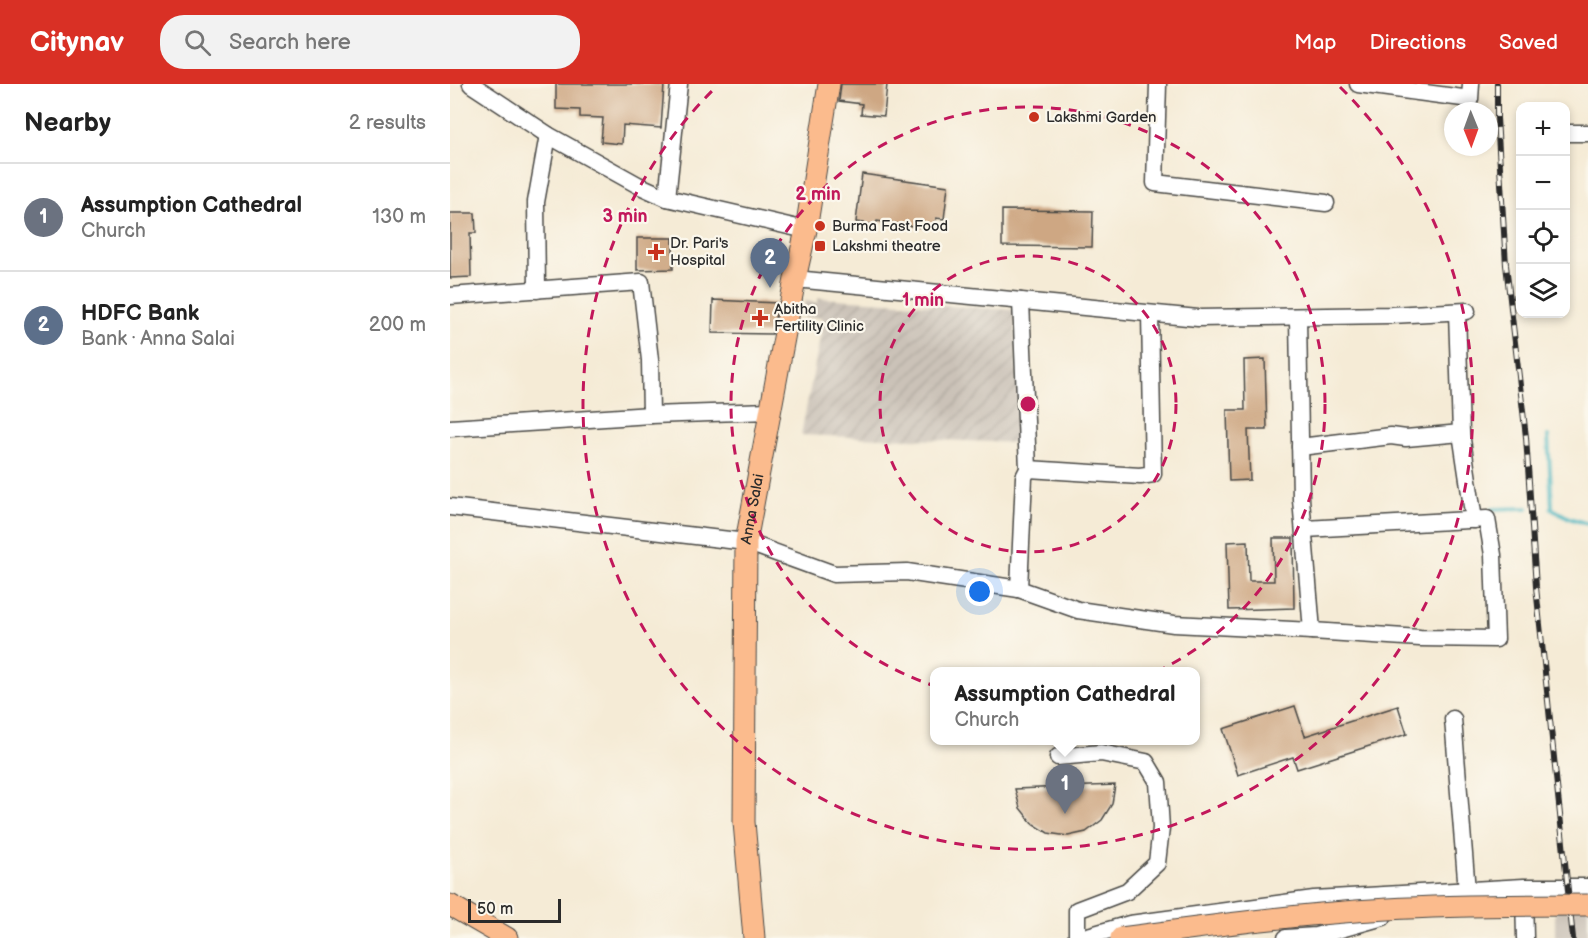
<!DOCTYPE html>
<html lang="en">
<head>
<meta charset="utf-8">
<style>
  :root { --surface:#fff; --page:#f2f2f2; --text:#222; --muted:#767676; --line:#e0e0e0; --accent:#d93025 }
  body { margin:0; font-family:"Balsamiq Sans",sans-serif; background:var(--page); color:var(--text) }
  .controls { position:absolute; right:18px; top:18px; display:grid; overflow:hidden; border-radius:12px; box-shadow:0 3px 9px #0003 }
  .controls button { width:54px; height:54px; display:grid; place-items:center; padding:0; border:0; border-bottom:2px solid var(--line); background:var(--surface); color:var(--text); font:30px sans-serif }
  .compass { position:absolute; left:994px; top:18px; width:54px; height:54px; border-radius:50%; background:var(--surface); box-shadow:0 3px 9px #0003; rotate:179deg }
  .scale { position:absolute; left:18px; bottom:15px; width:93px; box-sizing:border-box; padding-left:6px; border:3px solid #2b2b2b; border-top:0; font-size:16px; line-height:21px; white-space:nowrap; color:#2b2b2b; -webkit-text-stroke:4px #fbf7ec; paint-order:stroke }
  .you { position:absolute; left:530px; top:508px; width:21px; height:21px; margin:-15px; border:4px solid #fff; border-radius:50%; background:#1a73e8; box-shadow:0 0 0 9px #1a73e833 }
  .badge { display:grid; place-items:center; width:39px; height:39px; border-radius:50%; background:var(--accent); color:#fff; font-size:20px; font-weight:700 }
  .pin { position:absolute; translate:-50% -50px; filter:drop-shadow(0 2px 3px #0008) }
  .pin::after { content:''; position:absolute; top:32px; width:21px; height:18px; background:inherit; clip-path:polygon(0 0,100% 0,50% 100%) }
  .popup { position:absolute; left:480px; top:583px; width:270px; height:78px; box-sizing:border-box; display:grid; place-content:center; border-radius:12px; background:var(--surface); filter:drop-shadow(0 2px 4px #0005); font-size:20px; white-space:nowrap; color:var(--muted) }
  .popup b { font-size:22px; color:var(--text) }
  .popup::after { content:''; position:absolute; left:50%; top:100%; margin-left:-12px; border:12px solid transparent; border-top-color:var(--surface) }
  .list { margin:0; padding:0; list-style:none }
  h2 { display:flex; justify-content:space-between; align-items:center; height:78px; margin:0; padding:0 24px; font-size:26px }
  h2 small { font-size:20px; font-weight:400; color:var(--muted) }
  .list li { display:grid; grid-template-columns:39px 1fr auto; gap:18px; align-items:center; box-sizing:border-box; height:108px; padding:0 24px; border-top:2px solid var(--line) }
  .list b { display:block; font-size:22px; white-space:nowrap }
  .list p { margin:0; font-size:20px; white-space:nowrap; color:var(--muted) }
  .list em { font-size:20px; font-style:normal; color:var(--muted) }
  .icon { flex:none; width:33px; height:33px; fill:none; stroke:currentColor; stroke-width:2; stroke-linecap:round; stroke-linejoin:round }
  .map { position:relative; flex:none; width:1138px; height:854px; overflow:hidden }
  header { display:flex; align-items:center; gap:36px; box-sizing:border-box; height:84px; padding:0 30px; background:var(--accent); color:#fff }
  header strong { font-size:28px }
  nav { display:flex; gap:33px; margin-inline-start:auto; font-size:21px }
  .search { width:420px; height:54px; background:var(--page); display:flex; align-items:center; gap:15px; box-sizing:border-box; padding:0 21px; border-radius:24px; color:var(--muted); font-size:22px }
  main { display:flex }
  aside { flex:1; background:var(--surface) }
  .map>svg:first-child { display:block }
</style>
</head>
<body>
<header>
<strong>Citynav</strong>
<div class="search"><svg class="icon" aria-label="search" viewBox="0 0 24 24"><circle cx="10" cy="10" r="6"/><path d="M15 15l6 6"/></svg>Search here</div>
<nav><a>Map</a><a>Directions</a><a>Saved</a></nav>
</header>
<main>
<aside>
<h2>Nearby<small>2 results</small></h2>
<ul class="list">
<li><span class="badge" style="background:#6b7280">1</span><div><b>Assumption Cathedral</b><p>Church</p></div><em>130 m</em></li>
<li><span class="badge" style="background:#5c6f8a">2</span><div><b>HDFC Bank</b><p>Bank · Anna Salai</p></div><em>200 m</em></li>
</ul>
</aside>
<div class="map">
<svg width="1138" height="854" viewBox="0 0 1138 854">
  <defs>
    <pattern id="industrial-furrows" width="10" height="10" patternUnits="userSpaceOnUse" patternTransform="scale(1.5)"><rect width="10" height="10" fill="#cbc2b8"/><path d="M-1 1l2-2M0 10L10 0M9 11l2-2" fill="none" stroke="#aea79e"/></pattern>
  </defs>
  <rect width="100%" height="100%" fill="#fbf7ec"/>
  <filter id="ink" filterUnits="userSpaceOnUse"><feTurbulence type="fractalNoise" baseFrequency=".0167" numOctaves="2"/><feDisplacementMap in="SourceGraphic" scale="12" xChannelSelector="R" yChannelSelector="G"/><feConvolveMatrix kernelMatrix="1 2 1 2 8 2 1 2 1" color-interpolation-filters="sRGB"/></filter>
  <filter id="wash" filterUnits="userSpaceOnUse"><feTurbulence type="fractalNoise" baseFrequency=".008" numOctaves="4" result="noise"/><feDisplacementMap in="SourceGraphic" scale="24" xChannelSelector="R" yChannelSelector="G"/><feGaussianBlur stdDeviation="1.35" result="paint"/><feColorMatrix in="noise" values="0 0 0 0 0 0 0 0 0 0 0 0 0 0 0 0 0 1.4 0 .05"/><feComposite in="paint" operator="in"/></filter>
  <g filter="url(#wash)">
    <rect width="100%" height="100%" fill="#f5ebd6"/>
    <!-- industrial -->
    <path fill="url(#industrial-furrows)" d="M369 214 564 226 571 359 351 351 373 240 372 233 353 234 355 217 367 219Z"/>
    <!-- railway -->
    <path fill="#cbc2b8" d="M1138 814V854H1105V815Z"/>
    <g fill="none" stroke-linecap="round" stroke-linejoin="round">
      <!-- stream -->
      <g stroke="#46b5bf" stroke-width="4">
        <path d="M1098 352 1102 424"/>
        <path d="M1101 424 1119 434 1138 440"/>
        <path d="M1042 425 1077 424"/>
      </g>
    </g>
    <g id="blocks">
      <!-- building -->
      <g fill="#cea783">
        <path d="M106 0H197L214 1 211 44 173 41 172 60 151 58 153 34 130 33V26L106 25Z"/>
        <path d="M391 0H437L434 32 411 30 412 20 389 17Z"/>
        <path d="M412 90 498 102 494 135 486 134 484 145 427 137 426 141 406 138Z"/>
        <path d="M552 126 643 127 642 163 552 162Z"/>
        <path d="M0 129H25L26 149H20L21 193 0 194Z"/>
        <path d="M187 154H223V185L187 186Z"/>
        <path d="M263 216 328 219 322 250 262 249Z"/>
        <path d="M815 275 817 346H798L800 396 779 397 777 326H795L794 276Z"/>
        <path d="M823 454H843L844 524 779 526 777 458 798 457 799 497H824Z"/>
        <path d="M845 622 855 652 948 622 957 650 847 685 843 673 788 691 773 645Z"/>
        <path d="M665 701 662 720 652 736 636 748 618 752 598 749 582 739 570 724 565 705Z"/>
      </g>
    </g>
  </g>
  <g filter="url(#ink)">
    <use href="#blocks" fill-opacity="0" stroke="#494845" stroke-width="1.5"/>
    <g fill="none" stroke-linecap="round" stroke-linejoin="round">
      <defs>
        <g id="minor">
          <path d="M21 0 98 51 188 101 217 114 356 146"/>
          <path d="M708 0 705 99 876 119"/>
          <path d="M908 0 1020 15 1021 0"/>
          <path d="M1116 49H1138"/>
          <path d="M217 114 229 0"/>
          <path d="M345 195 748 234 941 231 1017 227"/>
          <path d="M87 206 86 118 98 51"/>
          <path d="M0 212 191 198 200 276 201 331"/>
          <path d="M571 217 578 385 574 393 569 505 628 526 724 540 862 547 970 554 1046 555 1043 471 1037 435 855 445"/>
          <path d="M1007 228 1011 349 1024 436"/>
          <path d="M848 233 851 415 862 547"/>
          <path d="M0 344 201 331 320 327"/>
          <path d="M850 363 941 352 956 354 1011 349"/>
          <path d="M578 385 690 392 703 390 700 230"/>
          <path d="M0 423 296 458 384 490 457 488 569 505"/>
          <path d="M1003 635 1017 807"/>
          <path d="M608 673 651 669 696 678 708 698 711 744 707 779 677 807 627 826V854"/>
          <path d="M1074 810 1075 854"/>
          <path d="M631 854 680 840 864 815 1074 803H1138"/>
          <path d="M836 854 866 852 933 833"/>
        </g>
        <g id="major">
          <path d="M0 821 57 854"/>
          <path id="s1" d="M304 854 294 738 296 458 345 195 356 146 379 0"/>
        </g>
      </defs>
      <!-- minor casing -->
      <use href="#minor" stroke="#494845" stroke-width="19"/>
      <!-- major casing -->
      <use href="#major" stroke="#494845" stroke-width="23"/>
      <!-- minor -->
      <use href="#minor" stroke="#fff" stroke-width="16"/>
      <!-- major -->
      <use href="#major" stroke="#fbbb8d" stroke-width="21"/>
      <defs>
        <path id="rail" d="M1047 0V34L1056 181 1076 353 1086 503 1123 854"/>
      </defs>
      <!-- rail casing -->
      <use href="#rail" stroke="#2b2b2b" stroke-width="6"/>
      <!-- rail -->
      <use href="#rail" stroke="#fbf7ec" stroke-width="4" stroke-dasharray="11" stroke-linecap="butt"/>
      <defs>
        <path id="major-bridge" d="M671 854C759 842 848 830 938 825 1004 821 1071 821 1138 821"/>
      </defs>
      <!-- major-bridge casing -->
      <use href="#major-bridge" stroke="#494845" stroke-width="23" stroke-linecap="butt"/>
      <!-- major-bridge -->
      <use href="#major-bridge" stroke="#fbbb8d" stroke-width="21"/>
    </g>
  </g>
  <!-- distance rings -->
  <g fill="none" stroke="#c2185b" stroke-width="3" stroke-dasharray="10 8">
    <circle cx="578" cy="320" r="148"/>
    <circle cx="578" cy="320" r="297"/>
    <path d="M890 3A445 445 0 1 1 266 3"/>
  </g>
  <!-- markers -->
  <g fill="#c8321e" stroke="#fbf7ec" stroke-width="2">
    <circle cx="584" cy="33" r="6"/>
    <circle cx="370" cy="142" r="6"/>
    <rect x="364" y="156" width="12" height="12" rx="3"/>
    <path d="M203 159h6v6h6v6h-6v6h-6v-6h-6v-6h6z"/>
    <path d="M307 225h6v6h6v6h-6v6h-6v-6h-6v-6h6z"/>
  </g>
  <g text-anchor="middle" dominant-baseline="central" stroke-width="4.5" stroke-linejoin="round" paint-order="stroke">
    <!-- poi labels -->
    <g font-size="15" fill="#2b2b2b" stroke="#fbf7ec" text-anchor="start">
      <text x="596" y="33">Lakshmi Garden</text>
      <text x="382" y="142">Burma Fast Food</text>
      <text x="220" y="159">Dr. Pari's<tspan x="220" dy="17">Hospital</tspan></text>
      <text x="382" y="162">Lakshmi theatre</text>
      <text x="324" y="225">Abitha<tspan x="324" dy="17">Fertility Clinic</tspan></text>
    </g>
    <!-- street labels -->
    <g font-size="15" fill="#2b2b2b" stroke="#fbf7ec">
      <text stroke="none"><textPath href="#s1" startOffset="430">Anna Salai</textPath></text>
    </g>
  </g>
  <circle cx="578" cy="320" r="9" fill="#c2185b" stroke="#fbf7ec" stroke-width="3"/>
  <g font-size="18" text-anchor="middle" font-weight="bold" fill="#c2185b" stroke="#fbf7ec" stroke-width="4.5" stroke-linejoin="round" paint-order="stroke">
    <text x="368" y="116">2 min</text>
    <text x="175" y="138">3 min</text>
    <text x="473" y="222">1 min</text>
  </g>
</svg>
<div class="controls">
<button>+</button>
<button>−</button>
<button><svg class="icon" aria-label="locate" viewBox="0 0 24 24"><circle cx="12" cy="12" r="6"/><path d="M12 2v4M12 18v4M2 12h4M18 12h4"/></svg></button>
<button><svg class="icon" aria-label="layers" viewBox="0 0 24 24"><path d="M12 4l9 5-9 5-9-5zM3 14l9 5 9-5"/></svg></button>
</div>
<svg class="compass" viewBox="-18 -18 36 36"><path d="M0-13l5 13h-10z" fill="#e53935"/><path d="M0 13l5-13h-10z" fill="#767676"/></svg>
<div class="scale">50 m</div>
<div class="you"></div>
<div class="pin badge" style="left:615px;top:730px;background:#6b7280">1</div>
<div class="popup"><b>Assumption Cathedral</b>Church</div>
<div class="pin badge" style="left:320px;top:204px;background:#5c6f8a">2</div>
</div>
</main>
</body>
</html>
